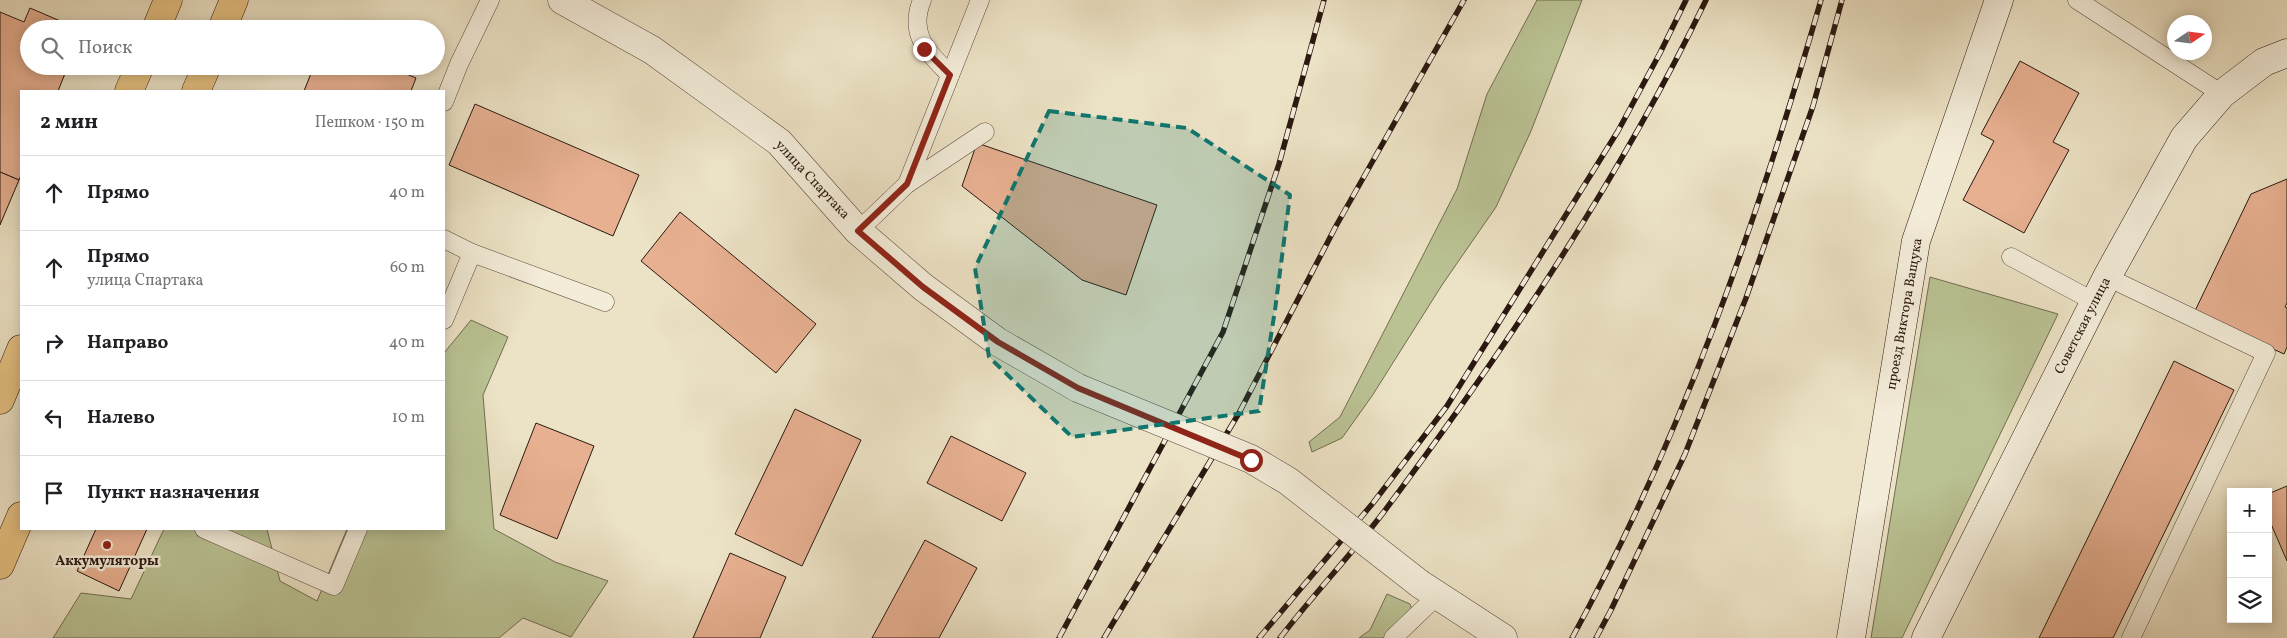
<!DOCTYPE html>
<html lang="ru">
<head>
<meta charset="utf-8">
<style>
  :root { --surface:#fff; --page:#f6f6f6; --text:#202124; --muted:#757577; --line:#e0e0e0 }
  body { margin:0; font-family:Vollkorn,serif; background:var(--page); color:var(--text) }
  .controls { position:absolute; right:15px; bottom:15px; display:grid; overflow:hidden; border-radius:0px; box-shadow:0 2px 12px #0003 }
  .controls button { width:45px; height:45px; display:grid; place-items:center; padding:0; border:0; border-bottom:1px solid var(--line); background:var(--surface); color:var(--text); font:25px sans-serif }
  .compass { position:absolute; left:2167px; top:15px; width:45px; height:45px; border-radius:50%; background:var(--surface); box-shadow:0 2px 12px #0003; rotate:77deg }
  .stop { position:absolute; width:15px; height:15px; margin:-11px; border:4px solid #8f2418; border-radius:50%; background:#fff }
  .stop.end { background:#8f2418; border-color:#fff; box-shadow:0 1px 5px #0008 }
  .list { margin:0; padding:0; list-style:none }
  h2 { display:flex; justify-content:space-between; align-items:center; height:65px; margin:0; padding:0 20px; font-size:21px }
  h2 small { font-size:16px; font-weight:400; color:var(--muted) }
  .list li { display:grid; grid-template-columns:32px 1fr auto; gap:15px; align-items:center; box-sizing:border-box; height:75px; padding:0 20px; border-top:1px solid var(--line) }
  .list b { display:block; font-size:19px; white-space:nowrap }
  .list p { margin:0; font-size:16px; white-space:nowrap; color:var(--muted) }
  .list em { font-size:16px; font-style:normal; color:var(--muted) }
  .icon { flex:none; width:28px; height:28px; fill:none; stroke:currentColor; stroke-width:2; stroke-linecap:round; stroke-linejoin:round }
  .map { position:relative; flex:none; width:2287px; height:638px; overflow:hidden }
  .search { position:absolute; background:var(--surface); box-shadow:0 2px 12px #0003; left:20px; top:20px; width:425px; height:55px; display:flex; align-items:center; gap:12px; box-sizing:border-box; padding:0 18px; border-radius:28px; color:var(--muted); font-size:19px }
  .panel { position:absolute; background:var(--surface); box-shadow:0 2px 12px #0003; left:20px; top:90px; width:425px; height:440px; border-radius:0px }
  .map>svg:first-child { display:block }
</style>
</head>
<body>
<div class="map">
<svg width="2287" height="638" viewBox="0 0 2287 638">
  <rect width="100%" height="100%" fill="#ece2c5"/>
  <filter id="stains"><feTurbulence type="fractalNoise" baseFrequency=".004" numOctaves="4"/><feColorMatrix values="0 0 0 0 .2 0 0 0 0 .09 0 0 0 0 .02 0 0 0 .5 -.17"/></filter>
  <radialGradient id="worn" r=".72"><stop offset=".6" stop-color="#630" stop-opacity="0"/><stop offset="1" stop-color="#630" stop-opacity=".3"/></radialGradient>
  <!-- green -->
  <g fill="#bac293" stroke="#726d52">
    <path d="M1537 0H1582L1531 131 1496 207 1442 285 1372 396 1342 438 1312 452 1309 442 1340 417 1457 189 1487 94Z"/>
    <path d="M1930 277 2058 314 1902 638H1871Z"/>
    <path d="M471 320 508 337 483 395 494 529 555 562 608 581 571 637 523 618 499 638H53L81 593 131 599 164 529H267L280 581 317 601 347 529H444V353Z"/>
    <path d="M1387 594 1410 604 1414 616 1393 638H1359L1370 630Z"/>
  </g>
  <!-- building -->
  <g fill="#e7b091" stroke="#2b1810">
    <path d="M30 8 79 29H29V66H68L58 91H21V175L19 180 0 172V12L24 22Z"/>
    <path d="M2020 61 2079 93 2053 142 2069 150 2024 233 1963 200 1994 141 1981 134Z"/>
    <path d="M314 66H387L416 78 411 91H304Z"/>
    <path d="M475 104 639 175 613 236 449 165Z"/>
    <path d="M977 143 1157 205 1126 295 1082 280 962 186Z"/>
    <path d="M0 172 19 180 0 225Z"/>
    <path d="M2287 179V303L2285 307 2287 308V347L2284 354 2194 313 2251 194Z"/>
    <path d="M680 212 816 324 776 373 641 261Z"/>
    <path d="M2174 361 2234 390 2113 638H2039Z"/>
    <path d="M795 409 861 440 802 566 735 534Z"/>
    <path d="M536 423 594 446 557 539 500 515Z"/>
    <path d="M951 436 1026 473 1002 521 927 483Z"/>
    <path d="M2287 486V561L2268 517V494Z"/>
    <path d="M96 529H147L119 591 77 571Z"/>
    <path d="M925 540 977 568 939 638H872Z"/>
    <path d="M730 553 786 577 760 638H693Z"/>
  </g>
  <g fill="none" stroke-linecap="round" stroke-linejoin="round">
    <defs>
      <g id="lane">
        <path d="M922 0C908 35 928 52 950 75"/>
        <path d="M2077 0 2222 94"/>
        <path d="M444 102 459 64 490 0"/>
        <path d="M907 184 980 0"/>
        <path d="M858 231 907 184 985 132"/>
        <path d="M444 239 472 253 444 320"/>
        <path d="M472 253 605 302"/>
        <path d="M2011 257 2095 302"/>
        <path d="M2107 277 2266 353 2131 638"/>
        <path d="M204 529 334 586 358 529"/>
        <path d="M1393 638 1437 596"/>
      </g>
      <g id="street">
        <path d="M562 0 652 50 779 142 858 231 923 287 998 342 1078 388"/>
        <path d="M1420 584 1503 638"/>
      </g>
      <g id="secondary">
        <path d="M1851 638 1916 241 1999 0"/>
        <path d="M1926 638 2107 277 2184 138 2222 94 2264 62 2287 53"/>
      </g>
      <g id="primary">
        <path d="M156 29 168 0"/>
        <path d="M222 29 234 0"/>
        <path d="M129 91 140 66"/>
        <path d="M196 91 207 66"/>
        <path d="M0 400 21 349"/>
        <path d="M0 565 21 516"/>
      </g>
    </defs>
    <!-- lane casing -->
    <use href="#lane" stroke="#5b4a3d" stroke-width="19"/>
    <!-- street casing -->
    <use href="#street" stroke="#5b4a3d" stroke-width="29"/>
    <!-- secondary casing -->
    <use href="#secondary" stroke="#2b1810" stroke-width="29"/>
    <!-- primary casing -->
    <use href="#primary" stroke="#2b1810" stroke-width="29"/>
    <!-- lane -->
    <use href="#lane" stroke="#f3ecd9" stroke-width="18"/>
    <!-- street -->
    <use href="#street" stroke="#f3ecd9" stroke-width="28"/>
    <!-- secondary -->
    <use href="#secondary" stroke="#f3ecd9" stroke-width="28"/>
    <!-- primary -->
    <use href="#primary" stroke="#e6c182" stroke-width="28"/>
    <defs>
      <g id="rail">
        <path d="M1059 638 1223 332 1279 164 1324 0"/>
        <path d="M1104 638 1239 413 1336 226 1464 0"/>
        <path d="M1259 638 1373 503 1447 406 1618 131 1660 53 1686 0"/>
        <path d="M1280 638C1313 595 1350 556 1383 513 1504 351 1618 182 1706 0"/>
        <path d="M1572 638C1682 438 1758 219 1821 0"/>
        <path d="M1596 638 1611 610 1685 454 1746 298 1813 106 1842 0"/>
      </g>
    </defs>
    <!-- rail casing -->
    <use href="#rail" stroke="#2b1810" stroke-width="5.5"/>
    <!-- rail -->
    <use href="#rail" stroke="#f3ecd9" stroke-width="4" stroke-dasharray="11" stroke-linecap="butt"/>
    <defs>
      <path id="street-bridge" d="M1078 388 1251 459 1288 481 1420 584"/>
    </defs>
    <!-- street-bridge casing -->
    <use href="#street-bridge" stroke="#5b4a3d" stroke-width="29" stroke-linecap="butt"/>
    <!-- street-bridge -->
    <use href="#street-bridge" stroke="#f3ecd9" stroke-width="28"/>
  </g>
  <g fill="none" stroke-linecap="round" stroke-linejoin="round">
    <!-- route -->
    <path stroke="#8f2418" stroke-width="6" d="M924 49 950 75 907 184 858 231 923 287 998 342 1078 388 1251 460"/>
  </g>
  <!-- marked area -->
  <path fill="#0f766e" fill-opacity="0.2" stroke="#0f766e" stroke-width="4" stroke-dasharray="10 6" stroke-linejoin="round" d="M1049 111 1187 128 1290 195 1275 310 1259 411 1072 437 989 357 975 268Z"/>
  <!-- markers -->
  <circle fill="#8f2418" stroke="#f3ecd9" stroke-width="2" cx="107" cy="545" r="5"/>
  <g text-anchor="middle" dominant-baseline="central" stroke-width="5" stroke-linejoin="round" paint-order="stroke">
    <!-- street labels -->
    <g font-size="14" fill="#2b1810" stroke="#f3ecd9">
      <text transform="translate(812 180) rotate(47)">улица Спартака</text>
      <text transform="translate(1905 314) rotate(-80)">проезд Виктора Ващука</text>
      <text transform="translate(2083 326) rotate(-63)">Советская улица</text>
    </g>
    <!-- poi labels -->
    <g font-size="14" font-weight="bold" fill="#2b1810" stroke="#f3ecd9">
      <text x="107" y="561">Аккумуляторы</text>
    </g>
  </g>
  <rect width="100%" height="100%" filter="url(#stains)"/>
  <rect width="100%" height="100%" fill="url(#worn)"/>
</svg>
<div class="controls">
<button>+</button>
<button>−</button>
<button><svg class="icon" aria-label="layers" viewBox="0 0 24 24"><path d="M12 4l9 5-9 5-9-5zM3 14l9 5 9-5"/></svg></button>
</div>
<svg class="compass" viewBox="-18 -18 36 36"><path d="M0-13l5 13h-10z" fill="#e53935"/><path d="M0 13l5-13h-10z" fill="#757577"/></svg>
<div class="stop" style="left:1251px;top:460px"></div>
<div class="stop end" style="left:924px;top:49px"></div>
<div class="search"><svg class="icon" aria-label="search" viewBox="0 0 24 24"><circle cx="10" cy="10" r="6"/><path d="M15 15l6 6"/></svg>Поиск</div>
<section class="panel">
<h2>2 мин<small>Пешком · 150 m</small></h2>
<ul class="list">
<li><svg class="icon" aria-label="ahead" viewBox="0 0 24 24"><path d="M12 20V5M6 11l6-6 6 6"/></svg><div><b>Прямо</b></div><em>40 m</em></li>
<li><svg class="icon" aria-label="ahead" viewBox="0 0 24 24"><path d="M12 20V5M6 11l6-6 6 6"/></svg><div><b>Прямо</b><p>улица Спартака</p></div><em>60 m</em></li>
<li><svg class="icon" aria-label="right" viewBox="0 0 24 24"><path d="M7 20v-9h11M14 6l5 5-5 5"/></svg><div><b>Направо</b></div><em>40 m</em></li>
<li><svg class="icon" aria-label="left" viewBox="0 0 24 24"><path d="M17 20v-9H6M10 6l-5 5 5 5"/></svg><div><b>Налево</b></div><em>10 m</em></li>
<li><svg class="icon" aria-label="arrive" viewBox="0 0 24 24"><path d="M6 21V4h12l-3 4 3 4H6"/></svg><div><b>Пункт назначения</b></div></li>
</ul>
</section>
</div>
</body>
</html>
